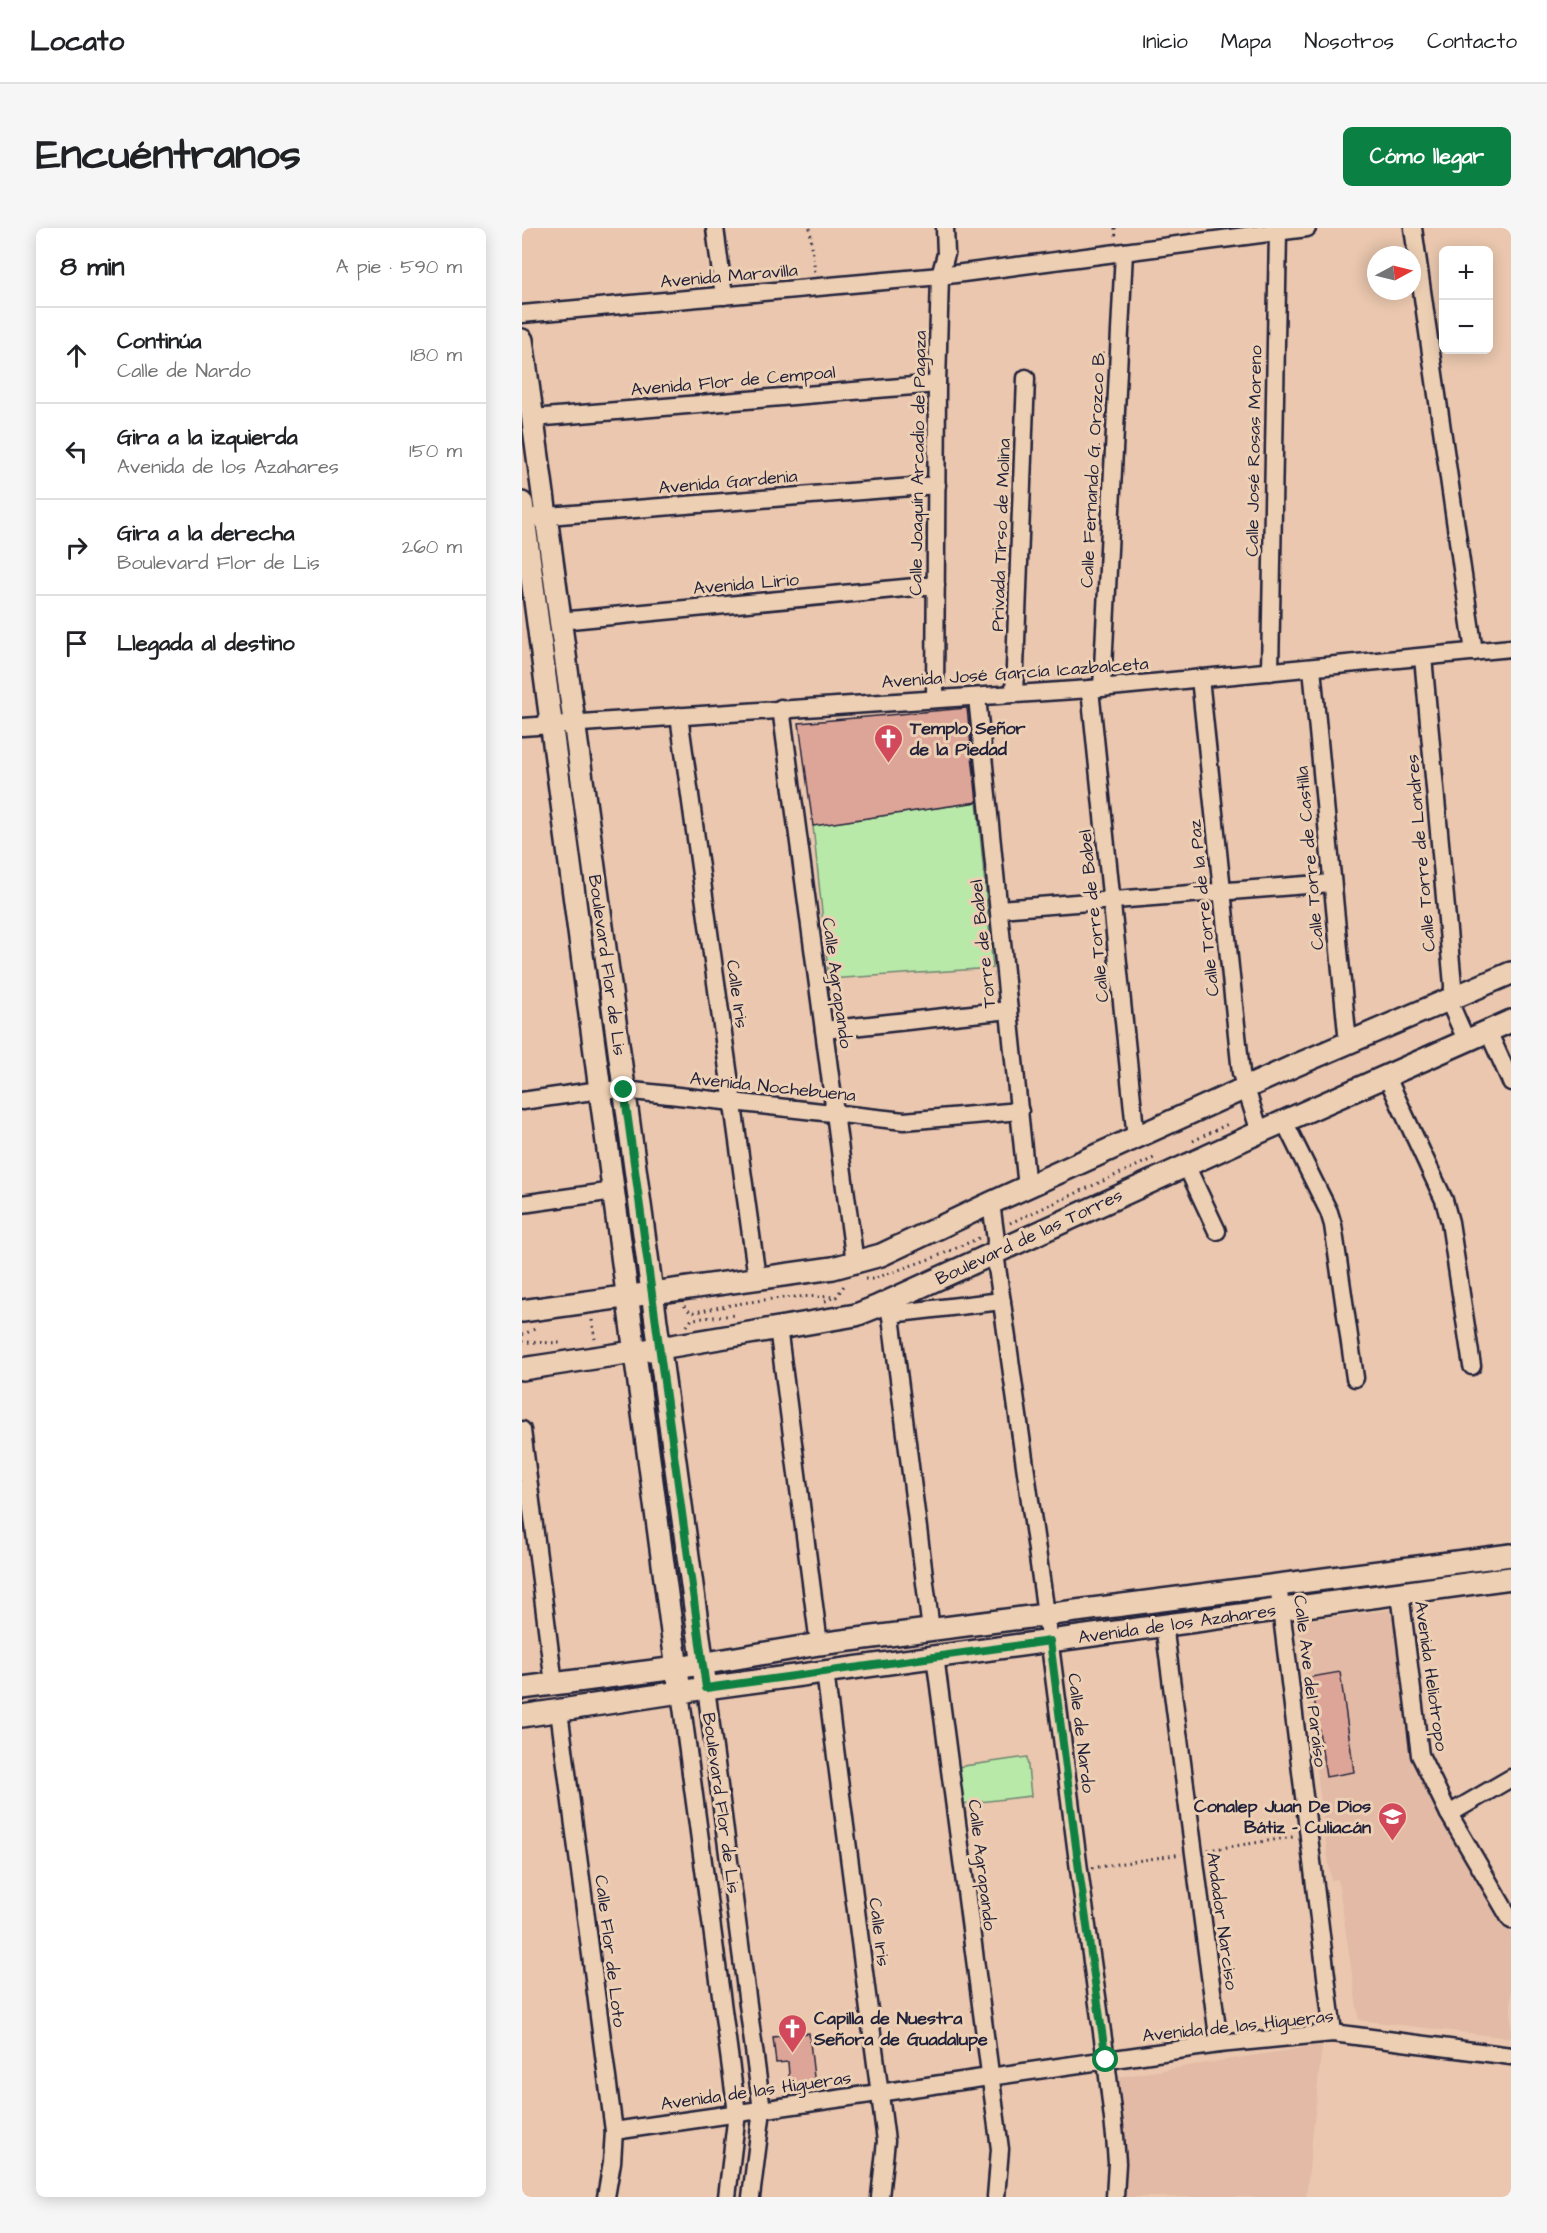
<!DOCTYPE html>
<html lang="es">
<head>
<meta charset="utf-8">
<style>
  :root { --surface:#fff; --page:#f6f6f6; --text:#202124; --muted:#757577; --line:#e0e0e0; --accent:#0b8043 }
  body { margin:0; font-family:"Architects Daughter",sans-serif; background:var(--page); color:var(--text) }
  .controls { position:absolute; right:18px; top:18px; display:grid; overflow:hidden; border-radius:9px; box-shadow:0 3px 15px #0003 }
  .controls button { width:54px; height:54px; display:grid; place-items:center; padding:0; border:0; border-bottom:2px solid var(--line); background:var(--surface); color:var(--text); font:30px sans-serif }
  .compass { position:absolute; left:845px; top:18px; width:54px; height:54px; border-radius:50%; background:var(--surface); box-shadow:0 3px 15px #0003; rotate:83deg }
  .stop { position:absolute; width:18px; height:18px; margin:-14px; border:4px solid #0b8043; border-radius:50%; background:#fff }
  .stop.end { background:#0b8043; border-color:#fff; box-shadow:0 2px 6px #0008 }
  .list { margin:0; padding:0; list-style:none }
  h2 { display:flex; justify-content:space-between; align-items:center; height:78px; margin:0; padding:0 24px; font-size:26px }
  h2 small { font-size:20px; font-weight:400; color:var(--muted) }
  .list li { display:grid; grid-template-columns:39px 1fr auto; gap:18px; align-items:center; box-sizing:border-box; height:96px; padding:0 24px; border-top:2px solid var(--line) }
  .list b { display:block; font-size:22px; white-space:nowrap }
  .list p { margin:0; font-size:20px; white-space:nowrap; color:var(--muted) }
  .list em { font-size:20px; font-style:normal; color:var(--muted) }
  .icon { flex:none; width:33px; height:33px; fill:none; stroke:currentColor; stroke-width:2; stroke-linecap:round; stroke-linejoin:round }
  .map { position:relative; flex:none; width:989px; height:1969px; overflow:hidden; border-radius:9px }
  header { display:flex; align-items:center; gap:36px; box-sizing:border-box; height:84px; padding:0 30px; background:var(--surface); border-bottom:2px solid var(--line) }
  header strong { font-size:28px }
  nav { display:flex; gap:33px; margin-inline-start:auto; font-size:21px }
  .intro { display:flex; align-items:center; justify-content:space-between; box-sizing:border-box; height:144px; padding:0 36px }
  h1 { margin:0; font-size:42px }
  .button { padding:15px 27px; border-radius:9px; background:var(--accent); color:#fff; font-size:21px; font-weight:700 }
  main { display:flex; gap:36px; padding:0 36px }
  aside { flex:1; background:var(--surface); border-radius:9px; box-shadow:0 3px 15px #0003 }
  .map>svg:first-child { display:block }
</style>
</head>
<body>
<header>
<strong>Locato</strong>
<nav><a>Inicio</a><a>Mapa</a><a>Nosotros</a><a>Contacto</a></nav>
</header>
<div class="intro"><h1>Encuéntranos</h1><a class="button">Cómo llegar</a></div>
<main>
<aside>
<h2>8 min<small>A pie · 590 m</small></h2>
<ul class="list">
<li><svg class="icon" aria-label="ahead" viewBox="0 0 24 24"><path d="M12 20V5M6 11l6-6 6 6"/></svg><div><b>Continúa</b><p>Calle de Nardo</p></div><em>180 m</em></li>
<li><svg class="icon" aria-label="left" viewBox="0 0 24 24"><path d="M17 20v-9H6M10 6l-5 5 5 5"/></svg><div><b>Gira a la izquierda</b><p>Avenida de los Azahares</p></div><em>150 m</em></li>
<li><svg class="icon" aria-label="right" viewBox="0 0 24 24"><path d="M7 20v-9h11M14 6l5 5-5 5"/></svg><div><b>Gira a la derecha</b><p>Boulevard Flor de Lis</p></div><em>260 m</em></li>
<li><svg class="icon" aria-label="arrive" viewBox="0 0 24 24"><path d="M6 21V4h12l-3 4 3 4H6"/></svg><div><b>Llegada al destino</b></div></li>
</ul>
</aside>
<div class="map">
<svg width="989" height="1969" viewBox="0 0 989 1969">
  <rect width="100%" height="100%" fill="#eac7ae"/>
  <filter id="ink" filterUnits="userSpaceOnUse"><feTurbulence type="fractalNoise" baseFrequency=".0167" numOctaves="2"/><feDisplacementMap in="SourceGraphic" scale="12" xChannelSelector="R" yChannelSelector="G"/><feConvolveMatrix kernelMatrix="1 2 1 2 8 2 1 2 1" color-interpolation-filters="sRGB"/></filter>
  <g filter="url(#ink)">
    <!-- built -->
    <g fill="#e2baa5">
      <path d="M869 1382 888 1527 989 1704V1810L837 1792 816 1651 809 1652 776 1393Z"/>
      <path d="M800 1817 784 1969H594L591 1850Z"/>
    </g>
    <!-- green -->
    <g fill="#b9e9a8" stroke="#6e8672" stroke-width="1.5">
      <path d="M455 574 471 740 307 751 291 598Z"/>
      <path d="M505 1529 509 1568 440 1576 435 1539Z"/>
    </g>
    <!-- building -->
    <g fill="#dda598" stroke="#22223b" stroke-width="1.5">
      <path d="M445 480 455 574 291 598 277 495Z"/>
      <path d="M818 1444 832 1544 804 1549 789 1449Z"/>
      <path d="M287 1805 293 1858 268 1860 266 1834 254 1835 251 1809Z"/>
    </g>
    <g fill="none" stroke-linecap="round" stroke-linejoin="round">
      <defs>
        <g id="minor">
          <path d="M193 0 202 68"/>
          <path d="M891 0 952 424"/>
          <path d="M0 86 418 48 785 0"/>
          <path d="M11 190 415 156"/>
          <path d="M13 289 415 257"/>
          <path d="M38 393 414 357"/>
          <path d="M901 429 931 757 930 780 945 814"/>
          <path d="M790 440 826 816"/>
          <path d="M748 444 756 4"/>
          <path d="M678 450 719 845 738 904"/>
          <path d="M580 460 602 24"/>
          <path d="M568 461 614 911"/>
          <path d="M492 466 504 150"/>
          <path d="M455 469 505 960"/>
          <path d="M413 471 415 156 418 48 424 26 423 0"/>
          <path d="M259 480 333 1035"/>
          <path d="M157 488 235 1050"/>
          <path d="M0 499 568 461 989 420"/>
          <path d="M477 681 810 655"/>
          <path d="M302 802 487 782"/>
          <path d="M966 803 989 854"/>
          <path d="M864 847 922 972 928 994 950 1138"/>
          <path d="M0 873 78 862H102L382 893 498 883"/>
          <path d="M762 893 807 984 811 997 833 1150"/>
          <path d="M664 937 695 1003"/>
          <path d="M469 975 474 1012 473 1025 524 1386 557 1642 584 1832 593 1908 595 1935 593 1969"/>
          <path d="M0 976 92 963"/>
          <path d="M367 1073 409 1402"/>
          <path d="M368 1086 480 1073"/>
          <path d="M256 1099 297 1416"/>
          <path d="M0 1202 32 1456"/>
          <path d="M756 1356 811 1805"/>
          <path d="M878 1365 898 1527 927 1586 989 1692"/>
          <path d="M642 1397 697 1816"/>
          <path d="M413 1428 478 1921 474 1969"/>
          <path d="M303 1444 364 1913 358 1969"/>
          <path d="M184 1460 240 1882 229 1969"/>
          <path d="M158 1464 215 1885 205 1969"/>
          <path d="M37 1483 92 1903 90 1934 84 1969"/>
          <path d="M927 1586 989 1550"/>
          <path d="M92 1903 697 1816 811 1805 989 1828"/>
        </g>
        <g id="tertiary">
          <path d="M0 112 184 1460"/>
          <path d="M0 275 158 1464"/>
          <path d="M0 1083 311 1040 359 1027 469 975 772 838 989 745"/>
          <path d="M0 1141 138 1120 334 1087 354 1079 738 904 989 793"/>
          <path d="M0 1460 155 1440 297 1416 989 1327"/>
          <path d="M0 1488 184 1460 989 1350"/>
        </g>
      </defs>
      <!-- minor casing -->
      <use href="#minor" stroke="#22223b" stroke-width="21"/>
      <!-- tertiary casing -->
      <use href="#tertiary" stroke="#22223b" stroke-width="26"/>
      <!-- path -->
      <g stroke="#22223b" stroke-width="3" stroke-dasharray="1.5 4.5" stroke-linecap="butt">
        <path d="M288 0 293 45"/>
        <path d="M593 0 594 11"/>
        <path d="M671 913 708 895"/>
        <path d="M488 995 632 930"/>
        <path d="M343 1051H351L416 1028 457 1010"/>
        <path d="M303 1073 314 1069"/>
        <path d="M162 1078 169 1085C217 1075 265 1066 314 1069L324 1055"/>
        <path d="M70 1092 73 1111"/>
        <path d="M165 1098 170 1091 214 1087"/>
        <path d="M0 1107 13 1101"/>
        <path d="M0 1114 40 1115"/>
        <path d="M686 1622 771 1609"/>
        <path d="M570 1640 659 1626"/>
      </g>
      <!-- minor -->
      <use href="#minor" stroke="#edcfb3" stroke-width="16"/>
      <!-- tertiary -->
      <use href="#tertiary" stroke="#edcfb3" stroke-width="21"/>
    </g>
  </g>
  <g fill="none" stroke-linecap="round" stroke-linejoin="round" filter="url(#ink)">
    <!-- route -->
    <path stroke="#0b8043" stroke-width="8" d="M102 862 184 1460 528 1413 557 1642 584 1832"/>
  </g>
  <!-- icons -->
  <defs>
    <symbol id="church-pin" viewBox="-11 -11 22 30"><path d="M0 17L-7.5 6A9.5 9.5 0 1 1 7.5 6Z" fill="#d1495b" stroke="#edcfb3"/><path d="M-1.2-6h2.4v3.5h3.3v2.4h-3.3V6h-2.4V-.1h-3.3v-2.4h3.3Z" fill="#fff"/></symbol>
    <symbol id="school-pin" viewBox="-11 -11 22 30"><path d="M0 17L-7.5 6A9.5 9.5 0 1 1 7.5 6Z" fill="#d1495b" stroke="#edcfb3"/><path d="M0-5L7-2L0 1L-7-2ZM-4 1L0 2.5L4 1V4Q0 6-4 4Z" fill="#fff"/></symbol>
  </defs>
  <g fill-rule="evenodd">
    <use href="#church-pin" x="350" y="494" width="33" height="45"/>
    <use href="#school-pin" x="854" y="1572" width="33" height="45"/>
    <use href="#church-pin" x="254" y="1784" width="33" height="45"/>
  </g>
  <g text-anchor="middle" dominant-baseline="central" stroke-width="6" stroke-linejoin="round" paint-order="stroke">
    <!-- street labels -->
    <g font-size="18" fill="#22223b" stroke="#edcfb3">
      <text transform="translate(207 48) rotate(-5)">Avenida Maravilla</text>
      <text transform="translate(211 153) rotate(-5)">Avenida Flor de Cempoal</text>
      <text transform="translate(732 223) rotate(-89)">Calle José Rosas Moreno</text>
      <text transform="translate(396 235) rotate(-89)">Calle Joaquín Arcadio de Pagaza</text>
      <text transform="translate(571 241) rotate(-87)">Calle Fernando G. Orozco B.</text>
      <text transform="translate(206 254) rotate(-5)">Avenida Gardenia</text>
      <text transform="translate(479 307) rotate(-88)">Privada Tirso de Molina</text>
      <text transform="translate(224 356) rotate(-5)">Avenida Lirio</text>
      <text transform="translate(493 445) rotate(-4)">Avenida José García Icazbalceta</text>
      <text transform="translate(899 625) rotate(-95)">Calle Torre de Londres</text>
      <text transform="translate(788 630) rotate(-95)">Calle Torre de Castilla</text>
      <text transform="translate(682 680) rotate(-96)">Calle Torre de la Paz</text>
      <text transform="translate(572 688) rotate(-96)">Calle Torre de Babel</text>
      <text transform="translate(461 716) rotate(-96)">Torre de Babel</text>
      <text transform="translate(85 737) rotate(82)">Boulevard Flor de Lis</text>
      <text transform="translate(315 755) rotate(82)">Calle Agrapando</text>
      <text transform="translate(215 766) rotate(82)">Calle Iris</text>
      <text transform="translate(251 859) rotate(6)">Avenida Nochebuena</text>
      <text transform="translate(507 1009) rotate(-25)">Boulevard de las Torres</text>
      <text transform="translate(655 1396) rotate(-8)">Avenida de los Azahares</text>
      <text transform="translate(909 1448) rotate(82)">Avenida Heliotropo</text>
      <text transform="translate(788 1453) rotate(83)">Calle Ave del Paraíso</text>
      <text transform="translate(559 1505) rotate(83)">Calle de Nardo</text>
      <text transform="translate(199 1575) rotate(82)">Boulevard Flor de Lis</text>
      <text transform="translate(460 1637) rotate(83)">Calle Agrapando</text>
      <text transform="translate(700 1693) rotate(82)">Andador Narciso</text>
      <text transform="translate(357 1704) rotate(83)">Calle Iris</text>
      <text transform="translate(88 1723) rotate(83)">Calle Flor de Loto</text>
      <text transform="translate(716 1798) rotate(-6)">Avenida de las Higueras</text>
      <text transform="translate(234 1863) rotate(-8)">Avenida de las Higueras</text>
    </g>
    <!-- poi labels -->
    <g font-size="18" font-weight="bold" fill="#22223b" stroke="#edcfb3" text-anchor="start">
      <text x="388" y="500">Templo Señor<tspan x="388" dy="21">de la Piedad</tspan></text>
      <text x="849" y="1578" text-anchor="end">Conalep Juan De Dios<tspan x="849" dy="21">Bátiz - Culiacán</tspan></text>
      <text x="292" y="1790">Capilla de Nuestra<tspan x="292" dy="21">Señora de Guadalupe</tspan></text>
    </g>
  </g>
</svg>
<div class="controls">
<button>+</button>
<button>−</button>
</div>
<svg class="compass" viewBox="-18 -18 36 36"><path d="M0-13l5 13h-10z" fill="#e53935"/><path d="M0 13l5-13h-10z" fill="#757577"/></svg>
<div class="stop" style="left:584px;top:1832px"></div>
<div class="stop end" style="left:102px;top:862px"></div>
</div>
</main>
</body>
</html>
